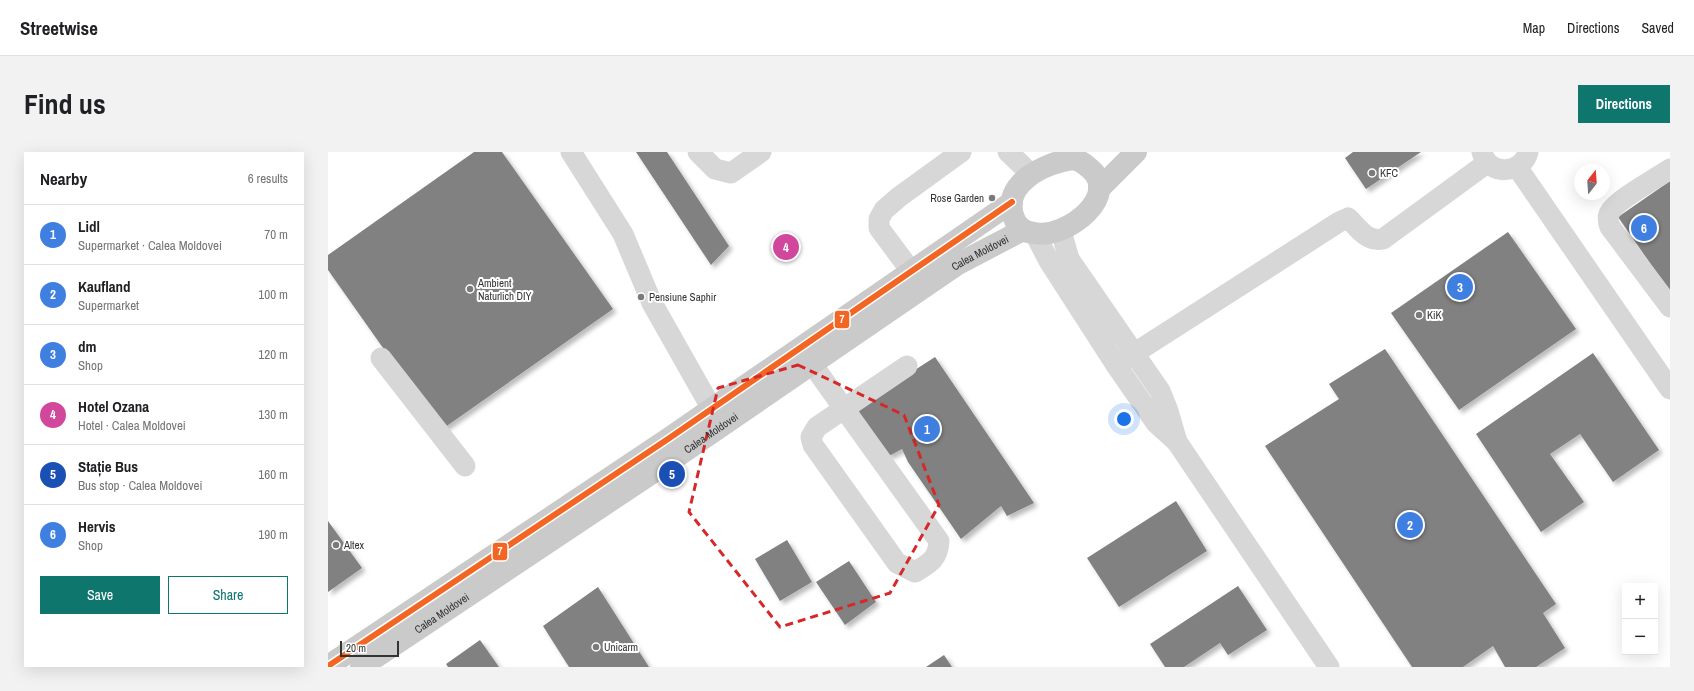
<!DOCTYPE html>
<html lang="en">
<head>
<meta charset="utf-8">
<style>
  :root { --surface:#fff; --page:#f2f2f2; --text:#202124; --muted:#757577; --line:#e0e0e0; --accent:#0f766e }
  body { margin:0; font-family:"Archivo Narrow",sans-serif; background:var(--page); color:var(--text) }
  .controls { position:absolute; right:12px; bottom:12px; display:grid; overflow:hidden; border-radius:0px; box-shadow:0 4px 16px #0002 }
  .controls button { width:36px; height:36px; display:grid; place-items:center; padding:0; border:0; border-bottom:1px solid var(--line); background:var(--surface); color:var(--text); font:20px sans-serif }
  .compass { position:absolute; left:1246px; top:12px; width:36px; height:36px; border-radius:50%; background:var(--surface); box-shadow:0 4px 16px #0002; rotate:17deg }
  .scale { position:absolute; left:12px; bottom:10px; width:59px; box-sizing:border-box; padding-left:4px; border:2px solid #333; border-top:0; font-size:11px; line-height:14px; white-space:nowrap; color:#333; -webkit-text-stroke:3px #fff; paint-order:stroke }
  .you { position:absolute; left:796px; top:267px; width:14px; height:14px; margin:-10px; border:3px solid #fff; border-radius:50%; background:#1a73e8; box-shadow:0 0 0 6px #1a73e833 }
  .badge { display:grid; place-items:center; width:26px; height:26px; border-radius:50%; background:var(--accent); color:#fff; font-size:13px; font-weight:700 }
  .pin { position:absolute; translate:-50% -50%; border:2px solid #fff; box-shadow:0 1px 4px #0006 }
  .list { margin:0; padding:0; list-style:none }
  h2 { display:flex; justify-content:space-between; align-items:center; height:52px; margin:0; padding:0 16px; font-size:17px }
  h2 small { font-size:13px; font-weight:400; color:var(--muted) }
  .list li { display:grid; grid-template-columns:26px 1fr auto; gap:12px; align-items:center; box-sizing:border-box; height:60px; padding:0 16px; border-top:1px solid var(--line) }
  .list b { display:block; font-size:15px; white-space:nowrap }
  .list p { margin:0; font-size:13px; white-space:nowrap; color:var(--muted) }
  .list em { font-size:13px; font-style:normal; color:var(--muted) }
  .actions { display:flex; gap:8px; padding:12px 16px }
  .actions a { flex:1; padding:9px 0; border:1px solid var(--accent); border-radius:0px; text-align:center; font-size:14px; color:var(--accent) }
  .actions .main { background:var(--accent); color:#fff }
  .map { position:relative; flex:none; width:1342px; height:515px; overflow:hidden; border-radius:0px }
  header { display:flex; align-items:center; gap:24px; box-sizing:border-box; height:56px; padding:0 20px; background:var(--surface); border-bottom:1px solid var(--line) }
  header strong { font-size:19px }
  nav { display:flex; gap:22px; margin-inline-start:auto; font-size:14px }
  .intro { display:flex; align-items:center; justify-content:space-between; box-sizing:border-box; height:96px; padding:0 24px }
  h1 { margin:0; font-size:28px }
  .button { padding:10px 18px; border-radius:0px; background:var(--accent); color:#fff; font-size:14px; font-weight:700 }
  main { display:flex; gap:24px; padding:0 24px }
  aside { flex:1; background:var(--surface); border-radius:0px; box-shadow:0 4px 16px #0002 }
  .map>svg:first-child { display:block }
</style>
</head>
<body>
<header>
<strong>Streetwise</strong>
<nav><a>Map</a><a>Directions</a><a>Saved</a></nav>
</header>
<div class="intro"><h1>Find us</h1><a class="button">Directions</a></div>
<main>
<aside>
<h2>Nearby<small>6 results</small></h2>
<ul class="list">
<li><span class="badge" style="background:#3f7fe0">1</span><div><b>Lidl</b><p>Supermarket · Calea Moldovei</p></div><em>70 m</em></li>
<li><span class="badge" style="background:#3f7fe0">2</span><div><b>Kaufland</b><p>Supermarket</p></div><em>100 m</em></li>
<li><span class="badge" style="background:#3f7fe0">3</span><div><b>dm</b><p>Shop</p></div><em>120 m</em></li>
<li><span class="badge" style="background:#d1479c">4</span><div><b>Hotel Ozana</b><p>Hotel · Calea Moldovei</p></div><em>130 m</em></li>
<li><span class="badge" style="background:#1a4fb4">5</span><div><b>Stație Bus</b><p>Bus stop · Calea Moldovei</p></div><em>160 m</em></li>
<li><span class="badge" style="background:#3f7fe0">6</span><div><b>Hervis</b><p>Shop</p></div><em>190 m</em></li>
</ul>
<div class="actions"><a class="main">Save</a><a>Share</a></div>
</aside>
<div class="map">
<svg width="1342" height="515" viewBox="0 0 1342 515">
  <defs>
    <filter id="shadow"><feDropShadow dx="3.5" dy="3.5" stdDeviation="2" flood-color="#0004"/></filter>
  </defs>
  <rect width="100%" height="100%" fill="#fff"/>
  <!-- building -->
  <g fill="#818181" filter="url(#shadow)">
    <path d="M146 0H174L285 157 113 278 0 118V103Z"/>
    <path d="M308 0H339L401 94 383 113Z"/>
    <path d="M1025 0H1093L1038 37 1017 6Z"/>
    <path d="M1342 29V140L1290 65Z"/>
    <path d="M1180 80 1248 177 1131 258 1063 161Z"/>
    <path d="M1057 197 1228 452 1215 461 1237 496 1208 515H1177L1165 494 1135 515H1084L937 294 1011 247 1001 232Z"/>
    <path d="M1265 201 1331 298 1285 330 1252 282 1222 302 1256 350 1213 380 1148 282Z"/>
    <path d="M607 205 706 351 679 364 673 354 633 387 580 310 574 297 561 304 528 256Z"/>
    <path d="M848 349 879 399 791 455 759 406Z"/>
    <path d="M0 369 34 416 0 440Z"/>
    <path d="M459 388 484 430 452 449 427 407Z"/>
    <path d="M521 409 548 450 517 473 488 430Z"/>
    <path d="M910 434 939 478 900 503 892 491 856 515H837L822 492Z"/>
    <path d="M270 435 321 515H241L215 474Z"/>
    <path d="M152 488 171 515H120L118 512Z"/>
    <path d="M616 503 624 515H598Z"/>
  </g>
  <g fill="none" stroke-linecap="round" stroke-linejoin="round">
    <!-- minor -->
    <g stroke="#d7d7d7" stroke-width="21">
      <path d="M243 0 295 82 324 151 384 257"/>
      <path d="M370 0 387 17 403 21 433 0"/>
      <path d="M680 0 703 22"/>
      <path d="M1154 0C1160 24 1194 23 1200 0"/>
      <path d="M1189 15 1342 237"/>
      <path d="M1342 17C1329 26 1288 48 1282 60 1279 65 1280 70 1282 75L1342 155"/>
      <path d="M733 79 741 107 832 239 840 259 849 290"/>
      <path d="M707 82 721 109 788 213 828 271 849 290 1001 515"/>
      <path d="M583 119 551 76V67L556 58 571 45 633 0"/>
      <path d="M53 206 137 314"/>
      <path d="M484 212 611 389C610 407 602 411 587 420L569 411 485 293 483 285 489 275 579 214"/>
      <path d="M788 213 1011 70 1020 66C1031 76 1038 90 1055 87L1159 11"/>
    </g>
    <!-- major -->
    <g stroke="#cacaca" stroke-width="22">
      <path d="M744 7C751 8 754 10 760 15 796 42 738 88 706 81 696 80 689 75 686 66 672 32 717 11 744 7Z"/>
      <path d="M771 37 808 0"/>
      <path d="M0 514 340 287 684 50"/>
      <path id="s1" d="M33 515 351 303 630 112 695 78"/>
    </g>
    <defs>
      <path id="bus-1" d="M0 514 340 287 684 50"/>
    </defs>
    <!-- bus-1 casing -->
    <use href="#bus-1" stroke="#fff" stroke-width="9"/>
    <!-- bus-1 -->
    <use href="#bus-1" stroke="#f26522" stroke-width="6"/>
  </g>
  <!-- marked area -->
  <path fill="none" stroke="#d62828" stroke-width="3" stroke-dasharray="8 5" stroke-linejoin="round" d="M470 213 576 263 611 353 562 441 452 475 361 360 390 236Z"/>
  <!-- markers -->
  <g fill="#7a7a7a" stroke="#fff" stroke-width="1.5">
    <circle cx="1044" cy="21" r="4"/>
    <circle cx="664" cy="46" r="4"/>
    <circle cx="142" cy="137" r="4"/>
    <circle cx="313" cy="145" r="4"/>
    <circle cx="1091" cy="163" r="4"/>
    <circle cx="8" cy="393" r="4"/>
    <circle cx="268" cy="495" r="4"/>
  </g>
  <g text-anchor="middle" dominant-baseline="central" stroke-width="4" stroke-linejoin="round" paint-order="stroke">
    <!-- poi labels -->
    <g font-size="11" fill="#333" stroke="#fff" text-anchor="start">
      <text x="1052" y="21">KFC</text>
      <text x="656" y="46" text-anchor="end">Rose Garden</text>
      <text x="150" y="131">Ambient<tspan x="150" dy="13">Naturlich DIY</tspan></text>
      <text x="321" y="145">Pensiune Saphir</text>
      <text x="1099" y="163">KiK</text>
      <text x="16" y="393">Altex</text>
      <text x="276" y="495">Unicarm</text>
    </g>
    <!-- street labels -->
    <g font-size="11" fill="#333" stroke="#fff">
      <text stroke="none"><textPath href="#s1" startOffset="745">Calea Moldovei</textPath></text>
      <text stroke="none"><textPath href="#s1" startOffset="421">Calea Moldovei</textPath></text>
      <text stroke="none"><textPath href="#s1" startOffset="97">Calea Moldovei</textPath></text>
    </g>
  </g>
  <g stroke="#fff" stroke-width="1.5">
    <rect x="506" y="158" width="16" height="19" rx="4" fill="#f26522"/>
    <rect x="164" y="390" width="16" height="19" rx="4" fill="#f26522"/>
  </g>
  <g font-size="11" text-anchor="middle" font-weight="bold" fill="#fff">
    <text x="514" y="171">7</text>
    <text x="172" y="403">7</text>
  </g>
</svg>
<div class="controls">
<button>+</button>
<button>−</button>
</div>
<svg class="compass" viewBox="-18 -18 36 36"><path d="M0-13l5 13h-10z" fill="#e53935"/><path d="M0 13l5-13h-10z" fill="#757577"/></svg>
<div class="scale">20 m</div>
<div class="you"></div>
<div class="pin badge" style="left:599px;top:277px;background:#3f7fe0">1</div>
<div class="pin badge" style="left:1082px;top:373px;background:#3f7fe0">2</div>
<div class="pin badge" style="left:1132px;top:135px;background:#3f7fe0">3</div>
<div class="pin badge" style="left:458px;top:95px;background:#d1479c">4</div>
<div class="pin badge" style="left:344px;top:322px;background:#1a4fb4">5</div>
<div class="pin badge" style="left:1316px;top:76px;background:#3f7fe0">6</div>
</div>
</main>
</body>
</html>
